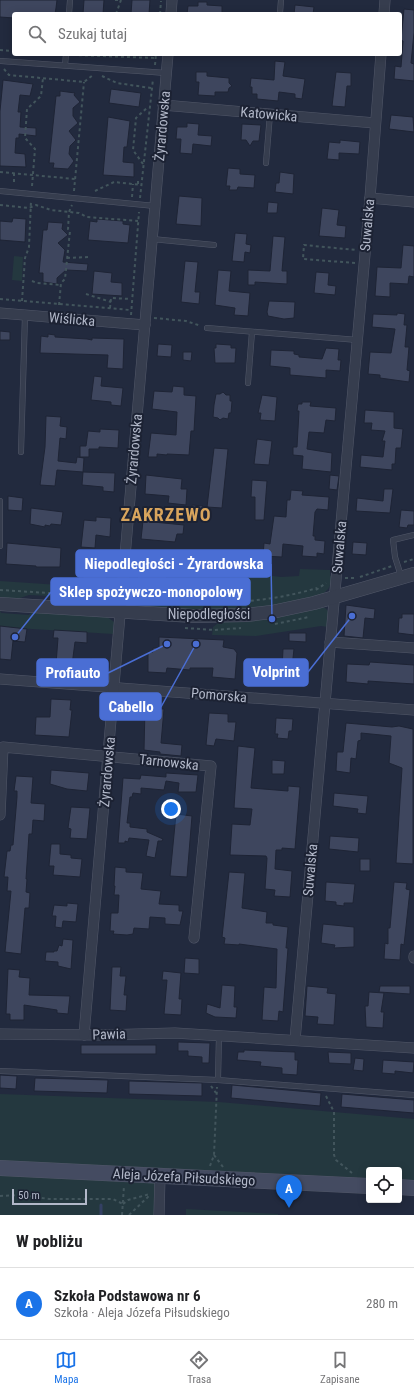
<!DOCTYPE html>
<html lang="pl">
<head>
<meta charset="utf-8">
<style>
  :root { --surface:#fff; --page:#f6f6f6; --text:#202124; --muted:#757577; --line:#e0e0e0; --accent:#1a73e8 }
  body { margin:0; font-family:"Roboto Condensed",sans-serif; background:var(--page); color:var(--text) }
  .controls { position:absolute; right:12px; bottom:12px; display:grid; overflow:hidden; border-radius:4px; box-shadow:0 2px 10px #0003 }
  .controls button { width:36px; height:36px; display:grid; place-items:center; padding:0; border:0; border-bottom:1px solid var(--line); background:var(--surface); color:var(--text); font:20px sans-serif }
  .scale { position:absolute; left:12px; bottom:10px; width:75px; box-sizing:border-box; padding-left:4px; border:2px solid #b2b8c9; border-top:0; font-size:11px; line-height:14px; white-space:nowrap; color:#b2b8c9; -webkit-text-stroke:3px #1c2233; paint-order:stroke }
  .you { position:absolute; left:171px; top:809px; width:14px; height:14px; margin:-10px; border:3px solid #fff; border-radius:50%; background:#1a73e8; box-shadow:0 0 0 6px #1a73e833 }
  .badge { display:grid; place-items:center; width:26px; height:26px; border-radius:50%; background:var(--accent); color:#fff; font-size:13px; font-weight:700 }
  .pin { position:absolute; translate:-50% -33px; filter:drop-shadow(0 1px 2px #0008) }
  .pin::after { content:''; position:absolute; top:21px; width:14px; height:12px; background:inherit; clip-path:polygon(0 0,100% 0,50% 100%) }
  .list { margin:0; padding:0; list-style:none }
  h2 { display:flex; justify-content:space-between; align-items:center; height:52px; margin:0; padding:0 16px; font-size:17px }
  h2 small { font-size:13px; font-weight:400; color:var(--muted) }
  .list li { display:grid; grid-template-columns:26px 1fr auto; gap:12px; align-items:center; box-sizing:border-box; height:72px; padding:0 16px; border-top:1px solid var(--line) }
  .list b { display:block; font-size:15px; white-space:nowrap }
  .list p { margin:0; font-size:13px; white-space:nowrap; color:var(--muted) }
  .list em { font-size:13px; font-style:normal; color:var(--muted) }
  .icon { flex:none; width:22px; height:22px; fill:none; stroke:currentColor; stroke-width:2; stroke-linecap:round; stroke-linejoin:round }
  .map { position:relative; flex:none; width:414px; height:1215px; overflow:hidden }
  .search { position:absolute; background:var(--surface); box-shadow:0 2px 10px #0003; left:12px; right:12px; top:12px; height:44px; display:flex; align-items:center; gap:10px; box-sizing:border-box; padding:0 14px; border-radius:4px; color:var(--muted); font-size:15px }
  .sheet { height:124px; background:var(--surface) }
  nav { display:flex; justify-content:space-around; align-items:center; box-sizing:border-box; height:56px; border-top:1px solid var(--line); background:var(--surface); font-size:11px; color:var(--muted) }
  nav a { display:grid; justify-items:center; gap:2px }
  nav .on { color:var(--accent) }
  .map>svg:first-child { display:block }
</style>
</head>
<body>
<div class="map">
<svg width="414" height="1215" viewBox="0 0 414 1215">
  <rect width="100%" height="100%" fill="#222a3e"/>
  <!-- green -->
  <g fill="#24383f">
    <path d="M14 256 23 257 22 281 12 280Z"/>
    <path d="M300 569 330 570V576L336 575 328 589 320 597 269 607 221 611 133 607 125 598H115L108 605 88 604 66 597 29 595 17 599 0 598V581L178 593H228L230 571 281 577 299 576Z"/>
    <path d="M319 607 325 608 329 612 328 627 321 626 256 636 212 635 213 627 221 621Z"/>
    <path d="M0 610 1 613 29 615 33 611 106 616 114 622 113 634 0 627Z"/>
    <path d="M0 1094 219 1102 414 1119V1180L399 1179V1170H369V1178L0 1161Z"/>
    <path d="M0 1174 160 1182 159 1215H0Z"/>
    <path d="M186 1209 278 1214V1215H186Z"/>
  </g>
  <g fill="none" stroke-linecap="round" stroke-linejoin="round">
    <!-- stream -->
    <path stroke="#344064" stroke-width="3" d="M101 1205V1215"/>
  </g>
  <!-- building -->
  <g fill="#3e465e" stroke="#1e2435">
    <path d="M0 0H57L56 8 55 14H14V18L0 17Z"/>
    <path d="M84 0H104L103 14H83Z"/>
    <path d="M132 0H150L149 14H131Z"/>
    <path d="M198 2H207V5L222 6V14H187L188 6H198Z"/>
    <path d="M295 5 314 7 313 14H294Z"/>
    <path d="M404 9 414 10V33L411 63 414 64V81L394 79 395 66 401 67 403 41 401 40Z"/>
    <path d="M275 61 285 62 283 76 305 79 302 99 295 98V94L279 92 278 101 257 99V94H252V87H250L251 78 274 80Z"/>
    <path d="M196 72H207V76L229 78V83L232 86 229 88 228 92H215V96L198 95 199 82H196Z"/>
    <path d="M336 72 351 73V86H347L345 107 332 106Z"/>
    <path d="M3 80 33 84 30 96 20 95 18 112H21L20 127 36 128V136L19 134V138H16L15 153 25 154 26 167 0 166V111Z"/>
    <path d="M111 89 141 93 139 107 109 103Z"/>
    <path d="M60 91 75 93 74 95 80 102 73 108V116L78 123 69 131 76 140 70 146 69 154 74 161 68 169 53 168 54 163H49L56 96H60Z"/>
    <path d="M391 115 413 117 414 132 389 129Z"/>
    <path d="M108 117 130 121 127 147H124L123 162 134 163V177L103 175Z"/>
    <path d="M187 123 199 124 198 135 212 136 211 146 193 144 192 154 180 153 181 139H176L177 127H187Z"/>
    <path d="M242 124 261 125 259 141H253L250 146 246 140H241Z"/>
    <path d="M340 140 360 142 359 154 339 153V160L327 159 329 142 340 143Z"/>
    <path d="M228 168 240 169V174L255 175 254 188 238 187 237 190H229L230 186H226Z"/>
    <path d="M280 172 294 174 293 194 275 192 276 183H279Z"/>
    <path d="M179 196 202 198 201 226 176 224Z"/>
    <path d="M268 202 278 203 277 213H267Z"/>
    <path d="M322 208 339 210 337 225 346 226 345 238 319 236Z"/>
    <path d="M13 218 26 219 25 242 0 240V221L12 222Z"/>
    <path d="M97 219 123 221V224L130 225 128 243 88 240 90 221 97 222Z"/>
    <path d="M48 222 63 223 62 229 68 235 58 243 65 250 63 262 88 264 87 271 66 270 57 278V284L43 282V273H39L43 230H47Z"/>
    <path d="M235 233 247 234 246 244 251 245 250 253 245 252 244 262 232 261Z"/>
    <path d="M273 236 285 237 282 271H287V284L255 282V285H248V270L270 271Z"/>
    <path d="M403 245 414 246V277L409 276 408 284 390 283V297L375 296 377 267 401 268Z"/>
    <path d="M185 261 198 262 195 292H200L199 304 181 302Z"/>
    <path d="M218 270 231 271 229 291 250 293 248 316 234 315 235 308 215 305Z"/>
    <path d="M94 271 112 273 111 282 122 283V296L92 294Z"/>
    <path d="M316 272 329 273 328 285 336 286 335 295 314 293Z"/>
    <path d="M269 301 295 302 294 318 284 319 268 316 267 312Z"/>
    <path d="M397 313 405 314 404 325H407L405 347H409L407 370 410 371 409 382 380 378V375L368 374 370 352 391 353 395 329 372 327 373 314 397 315Z"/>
    <path d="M0 331 10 332V340H0Z"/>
    <path d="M48 334 55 335V337L87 339 92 340V338L124 339 123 369 107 368 108 355 40 353 41 336 48 337Z"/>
    <path d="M158 344 172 345 171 357 157 356Z"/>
    <path d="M216 344 231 345V348H236L235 363H215L214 348H216Z"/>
    <path d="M326 348 339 349 338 360H341L340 371 326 370V378L290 375V368L270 366 271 350 294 351V354L299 355V357L322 359Z"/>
    <path d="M183 352H192L191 361 183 360Z"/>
    <path d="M94 376 102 377 101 386 123 388 121 406 111 405V402L91 400Z"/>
    <path d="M173 386 184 387V395L196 396 194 431H191L189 455 167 454V455L157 454V457H148L151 433 176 435 177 412 152 409 154 391 172 392Z"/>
    <path d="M223 392 226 395H230V401H232L231 413H229L228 419 223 418 220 420 218 418 213 417 214 405 216 394H220Z"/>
    <path d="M262 395 277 397 275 421 260 420 261 413H258Z"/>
    <path d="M302 402H311L310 406 336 408 335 421 326 420 324 433 309 432 307 449 332 453 331 472 302 469 303 456 293 455V447H297L299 411H297L298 404H302Z"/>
    <path d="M365 410 394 412V428L403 429 401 448H396L395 464H392V470L360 467 361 455 383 457 385 441H382L385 431 371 430 372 423H364Z"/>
    <path d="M46 416 61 417 60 426 67 427 66 439 60 438 58 461 76 463 77 457 84 458 83 472 57 470 55 486 40 485 45 447Z"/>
    <path d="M100 429 119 430 118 448 99 447V449H89V457H80V446H86L88 431 100 432Z"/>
    <path d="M257 439 272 441 269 465 254 464Z"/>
    <path d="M214 448 228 449 222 508 207 507Z"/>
    <path d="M83 472 115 473 114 492 103 491V487L82 485Z"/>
    <path d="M146 475 182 479 181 489H187L186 505 168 503 169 496 145 494Z"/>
    <path d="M330 475 339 476 337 490 329 489Z"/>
    <path d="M252 480 267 481 264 520H255V497H251Z"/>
    <path d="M384 489H393L390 513 356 511 357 498 383 501Z"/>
    <path d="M291 490 303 491 302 495 329 497 328 510 317 509 315 512 313 536H315V540L325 541 324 554 317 553V557L302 556 303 546 283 544 282 557 263 556 264 543 270 544 274 516 286 517 287 500H290Z"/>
    <path d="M8 496 23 498 22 511 8 510Z"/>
    <path d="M192 505 203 506 202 514 192 513Z"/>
    <path d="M31 508 63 512 61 525 51 524 50 526 45 525V527L30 524Z"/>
    <path d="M401 510 414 511V525H408L407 528 399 527Z"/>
    <path d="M96 517 111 518 110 537 96 535 95 548 81 547 84 520 96 521Z"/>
    <path d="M143 521 184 525 183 534H177L175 542 141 539Z"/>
    <path d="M353 542 367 543 366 555 352 554Z"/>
    <path d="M7 543 61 548 60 567H36V566L6 564Z"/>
    <path d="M89 559H98V563L108 564 106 581 90 579 89 582 83 581V574H79L80 566H88Z"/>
    <path d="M138 566 167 569 166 587 137 584Z"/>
    <path d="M346 605 375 609 374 619 365 618 363 638 344 636Z"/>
    <path d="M402 614H414V635L398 633 399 618H402Z"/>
    <path d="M0 626 27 629 25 642 13 641 11 660 0 659Z"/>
    <path d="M54 630 87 632V643L75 642 72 665 56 664 58 638H53Z"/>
    <path d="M289 633H306V642L289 641Z"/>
    <path d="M159 637 224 640 223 647 234 649 237 653 235 679 212 677 213 668H190V670L167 668 166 673 148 672V652H153V648H159Z"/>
    <path d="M283 649H294L292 667H295L294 683 278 682V670H282Z"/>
    <path d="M370 662 414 665V684L368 681V684L346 682 347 664 369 665Z"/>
    <path d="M51 699 71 700 70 710H72L69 737 35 735 36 717H50Z"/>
    <path d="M145 708 164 709 161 743 182 745 181 756 160 754V752L144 750Z"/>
    <path d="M209 713 228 714V722H236L234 741 216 739 214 746 206 745Z"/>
    <path d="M276 718 293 719 292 731H289L288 739 277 738 278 734H275Z"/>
    <path d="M346 723 392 727 399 726 413 729V864L396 863 402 768 389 763 391 736 361 733V740L358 741 356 759 351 758 350 773 336 771 337 752H343Z"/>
    <path d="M238 746 255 748 251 788 288 791V786L300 787 295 849 282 848V850H276L275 869 292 871 290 897 274 896 275 890 265 889 267 858 266 856 230 855 232 824 250 825 252 809 234 808Z"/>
    <path d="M272 760 285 761 284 774H272Z"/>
    <path d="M51 770 89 773 87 791 67 789 50 784Z"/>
    <path d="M166 773 198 775 196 792H178L179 783 166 781 164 790 141 788V794L133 793 132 797H130L127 823H130V827L147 829V832L163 839 162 841H158L155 858 146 856 149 840 129 838 128 842 125 841V843H118L123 778 140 779 141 775 166 777Z"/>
    <path d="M16 776 33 777 31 803 45 804 44 821 33 820 32 834H29L26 879H27L26 892 30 893 29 908H25L21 954 5 952 11 891H7L8 877H4L7 851H10L11 845H13L17 797V791H14Z"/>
    <path d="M334 793 368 796 366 814 357 813 358 809 333 806Z"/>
    <path d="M71 807 90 808 87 839 70 838 71 829 68 828Z"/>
    <path d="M176 814 192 816 187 877 170 876Z"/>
    <path d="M330 836 359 838 358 852 329 849Z"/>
    <path d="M51 844H60V854L71 855V858L82 859 80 877 53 875 54 866H49Z"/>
    <rect x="360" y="859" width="10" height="12"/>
    <path d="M115 867 126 868V872L143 873 141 889 161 891 159 904 179 905V911H183L180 925 165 924V918L150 917 149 929 134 928 133 934 127 935 113 934 114 931H110L111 913H118L119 895H114L115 886H114Z"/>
    <path d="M229 872 245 873 242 908 267 912 266 923H273V925L288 927 286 948H288L283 1012 279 1011 278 1021 262 1020 264 987 276 988 277 949 239 944V945L224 944 225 938 222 937Z"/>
    <path d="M326 882 355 884 353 903H344V906L336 905V902L325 901Z"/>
    <path d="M394 882 407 883 406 889 410 890 404 945 401 944 400 960 384 959 385 943 388 944V928H390Z"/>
    <path d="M67 903 78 904 76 922 63 921 62 928 55 927 56 916H52L54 905 67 906Z"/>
    <path d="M323 924 354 927V947L334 948 335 945 321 943Z"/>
    <path d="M63 939 73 940 71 969 58 966V962L45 961 46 952H54V951H57L59 945 62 946Z"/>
    <path d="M185 958 199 959V974L184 973Z"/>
    <path d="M112 967H121L120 976H126L124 995H127L126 1011 110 1010Z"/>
    <path d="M8 969 20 970 19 977 30 978 29 995 70 996 68 1014 57 1013V1010L24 1005V1020H10V1014H6Z"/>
    <path d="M163 971 181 973 179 999H182L181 1015 164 1014 167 980H162Z"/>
    <path d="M222 985 235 986 234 1007H237L236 1018 215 1017 206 1013 207 1004 220 1008Z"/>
    <path d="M307 986 328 988 327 993 336 994 334 1025 317 1024 318 1017 305 1016Z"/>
    <path d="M380 986H410V994L379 992Z"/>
    <path d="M369 992 384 993 381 1012H384L383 1028 366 1027 365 1006H368Z"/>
    <path d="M178 1042 210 1043 209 1063H202V1057L188 1056V1051H178Z"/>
    <rect x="81" y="1045" width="75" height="9"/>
    <path d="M244 1050 295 1052V1060H298L297 1075 282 1074V1068L260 1066 261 1062 237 1060 238 1052H244Z"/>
    <path d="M328 1052 351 1053V1064L329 1063Z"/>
    <path d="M355 1058 364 1059 363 1071 353 1070Z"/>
    <path d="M383 1060 414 1062 413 1073 395 1071V1074L382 1073Z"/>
    <path d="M0 1075 17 1076 16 1089 0 1088Z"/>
    <path d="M35 1078 108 1080 107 1093 34 1091Z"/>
    <path d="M129 1081 202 1083V1096L129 1094Z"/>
    <path d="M232 1085 321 1093 320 1106 231 1098Z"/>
    <path d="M342 1094 414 1100V1113L341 1107Z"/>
  </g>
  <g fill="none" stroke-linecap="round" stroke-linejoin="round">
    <defs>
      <g id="service">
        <path d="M280 13 281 0"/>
        <path d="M69 14 70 0"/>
        <path d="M1 61 166 73"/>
        <path d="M65 65 66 54"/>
        <path d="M266 163 270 114"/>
        <path d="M0 191 155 206"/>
        <path d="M152 239 214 245"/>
        <path d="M207 328 358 340"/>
        <path d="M248 383 252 332"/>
        <path d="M21 452 25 315"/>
        <path d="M0 501V546"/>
        <path d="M401 576 395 557 393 540 414 535"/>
        <path d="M0 1071 218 1080 414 1095"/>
        <path d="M218 1080 219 1035"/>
      </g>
      <g id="minor">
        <path d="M171 14 172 0"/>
        <path d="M384 14 385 0"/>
        <path d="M163 105 375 123"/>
        <path d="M370 198 414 202"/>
        <path d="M0 313 145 325"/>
        <path d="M330 642 414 648"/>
        <path d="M0 679 414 710"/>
        <path d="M0 815 3 747 211 766 194 938"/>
        <path d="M414 958V956"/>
        <path d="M0 1034 102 1035 175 1033 414 1048"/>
        <path d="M84 1035 168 54"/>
        <path d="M295 1040 370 198 381 54"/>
        <path d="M159 1215 160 1176"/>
      </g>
      <path id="tertiary" d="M0 604 193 616 246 615 272 612 314 603 414 574"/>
      <g id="secondary">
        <path d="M0 1168 369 1186"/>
        <path d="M399 1187 414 1188"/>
      </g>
    </defs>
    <!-- service casing -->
    <use href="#service" stroke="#525869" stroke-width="6"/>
    <!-- minor casing -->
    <use href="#minor" stroke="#525869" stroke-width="11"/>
    <!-- tertiary casing -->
    <use href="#tertiary" stroke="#525869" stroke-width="14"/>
    <!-- secondary casing -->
    <use href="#secondary" stroke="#525869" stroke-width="16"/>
    <!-- path -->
    <g stroke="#42555c" stroke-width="2" stroke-dasharray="3 3" stroke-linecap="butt">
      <path d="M115 0H120"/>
      <path d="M116 14 121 0"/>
      <path d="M160 14 161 1"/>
      <path d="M0 50 14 51"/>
      <path d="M73 55 156 58"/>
      <path d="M155 65 156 54"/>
      <path d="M4 69 9 75 84 82 93 75"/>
      <path d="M102 76 117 83 151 88"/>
      <path d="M143 164 133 150 136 118 148 107"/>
      <path d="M0 172 75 179"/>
      <path d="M14 182V173"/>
      <path d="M138 184V179"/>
      <path d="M32 186 35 149 25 138 27 109 41 96 43 78"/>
      <path d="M74 191 84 82"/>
      <path d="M95 191 114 182 142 185"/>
      <path d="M132 197 133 184"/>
      <path d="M140 198 153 79"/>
      <path d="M0 205 29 208 36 205 51 210 79 213 87 217 138 221"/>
      <path d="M67 258 89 257"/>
      <path d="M355 263 303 259 304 245 356 250"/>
      <path d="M32 281 37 283 60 285"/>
      <path d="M86 294 111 302"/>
      <path d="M0 299 130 310"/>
      <path d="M22 301 25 258 29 247 31 201"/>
      <path d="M59 305 61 283 65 279 70 231 68 229 69 212 72 205"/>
      <path d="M110 308 111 298 131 299"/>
      <path d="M131 315 139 212"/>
      <path d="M154 318 186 321 201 326"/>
      <path d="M404 562 414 559"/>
      <path d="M360 577 392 566"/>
      <path d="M345 578H356"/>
      <path d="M0 590 113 597"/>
      <path d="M316 590 326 583"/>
      <path d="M103 599 113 593"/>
      <path d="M131 599C192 605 258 606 317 588"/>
      <path d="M275 624 309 617"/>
      <path d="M185 628 214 630 241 628"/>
      <path d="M211 1086 216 1093"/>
      <path d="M326 1096 334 1112V1155L336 1160 352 1173"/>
      <path d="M214 1155 223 1167"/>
      <path d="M210 1166 214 1155 217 1087"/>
      <path d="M0 1196 22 1195 49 1199H113L123 1204"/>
      <path d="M123 1204 128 1200 150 1194"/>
      <path d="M122 1215 124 1186"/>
      <path d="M129 1215 150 1195"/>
    </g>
    <!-- service -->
    <use href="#service" stroke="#363d4e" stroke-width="5"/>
    <!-- minor -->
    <use href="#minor" stroke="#363d4e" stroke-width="10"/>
    <!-- tertiary -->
    <use href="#tertiary" stroke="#363d4e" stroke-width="13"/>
    <!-- secondary -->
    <use href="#secondary" stroke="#444b61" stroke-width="15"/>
  </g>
  <g text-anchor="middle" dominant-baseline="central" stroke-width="4" stroke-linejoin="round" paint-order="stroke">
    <!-- street labels -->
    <g font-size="14" fill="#b2b8c9" stroke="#1c2233">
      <text transform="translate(269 114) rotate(5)">Katowicka</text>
      <text transform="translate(162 126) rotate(-85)">Żyrardowska</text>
      <text transform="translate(367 225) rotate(-85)">Suwalska</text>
      <text transform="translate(72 319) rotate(5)">Wiślicka</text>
      <text transform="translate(134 449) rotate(-85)">Żyrardowska</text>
      <text transform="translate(339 547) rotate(-85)">Suwalska</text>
      <text x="209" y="614">Niepodległości</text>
      <text transform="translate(219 695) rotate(5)">Pomorska</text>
      <text transform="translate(169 762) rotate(6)">Tarnowska</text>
      <text transform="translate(107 772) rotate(-85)">Żyrardowska</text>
      <text transform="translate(310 870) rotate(-85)">Suwalska</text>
      <text transform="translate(109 1034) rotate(-2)">Pawia</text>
      <text transform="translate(184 1177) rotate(3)">Aleja Józefa Piłsudskiego</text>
    </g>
    <!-- district labels -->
    <g font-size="18" font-weight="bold" letter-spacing="1" fill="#d9a55d" stroke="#1c2233">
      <text x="166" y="514">ZAKRZEWO</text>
    </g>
  </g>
  <!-- callouts -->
  <path fill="none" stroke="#4a6ed4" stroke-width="1.5" d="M272 619L271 564M15 637L51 592M352 616L308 672M167 644L108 673M196 644L161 707"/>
  <g fill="#4a6ed4" stroke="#1c2233" stroke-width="1.5">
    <circle cx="272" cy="619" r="4"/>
    <circle cx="15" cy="637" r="4"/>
    <circle cx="352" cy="616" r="4"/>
    <circle cx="167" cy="644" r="4"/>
    <circle cx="196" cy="644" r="4"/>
  </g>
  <g fill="#4a6ed4" stroke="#4a6ed4" stroke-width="1.5">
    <rect x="76" y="550" width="195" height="27" rx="4"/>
    <rect x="51" y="578" width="199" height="27" rx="4"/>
    <rect x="244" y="659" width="64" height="27" rx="4"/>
    <rect x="37" y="659" width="71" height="27" rx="4"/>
    <rect x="100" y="693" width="61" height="27" rx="4"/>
  </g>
  <g font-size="15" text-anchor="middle" font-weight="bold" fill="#fff">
    <text x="174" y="569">Niepodległości - Żyrardowska</text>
    <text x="151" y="597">Sklep spożywczo-monopolowy</text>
    <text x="276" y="677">Volprint</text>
    <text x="73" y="678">Profiauto</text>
    <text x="131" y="712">Cabello</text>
  </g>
</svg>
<div class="controls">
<button><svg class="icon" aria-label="locate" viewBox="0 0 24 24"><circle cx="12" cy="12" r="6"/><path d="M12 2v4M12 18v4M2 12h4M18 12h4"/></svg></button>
</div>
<div class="scale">50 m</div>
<div class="you"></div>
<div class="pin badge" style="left:289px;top:1208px">A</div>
<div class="search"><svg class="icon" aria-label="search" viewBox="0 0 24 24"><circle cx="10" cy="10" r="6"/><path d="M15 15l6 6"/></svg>Szukaj tutaj</div>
</div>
<section class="sheet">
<h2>W pobliżu<small></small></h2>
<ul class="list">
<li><span class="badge">A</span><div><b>Szkoła Podstawowa nr 6</b><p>Szkoła · Aleja Józefa Piłsudskiego</p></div><em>280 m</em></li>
</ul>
</section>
<nav>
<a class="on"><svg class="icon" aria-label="map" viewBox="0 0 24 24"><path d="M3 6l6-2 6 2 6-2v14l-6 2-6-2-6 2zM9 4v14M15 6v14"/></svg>Mapa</a>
<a><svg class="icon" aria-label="directions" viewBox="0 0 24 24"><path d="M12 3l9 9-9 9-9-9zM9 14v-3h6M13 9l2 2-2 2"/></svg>Trasa</a>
<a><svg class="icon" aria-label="saved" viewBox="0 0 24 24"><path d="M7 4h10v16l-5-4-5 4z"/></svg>Zapisane</a>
</nav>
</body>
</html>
